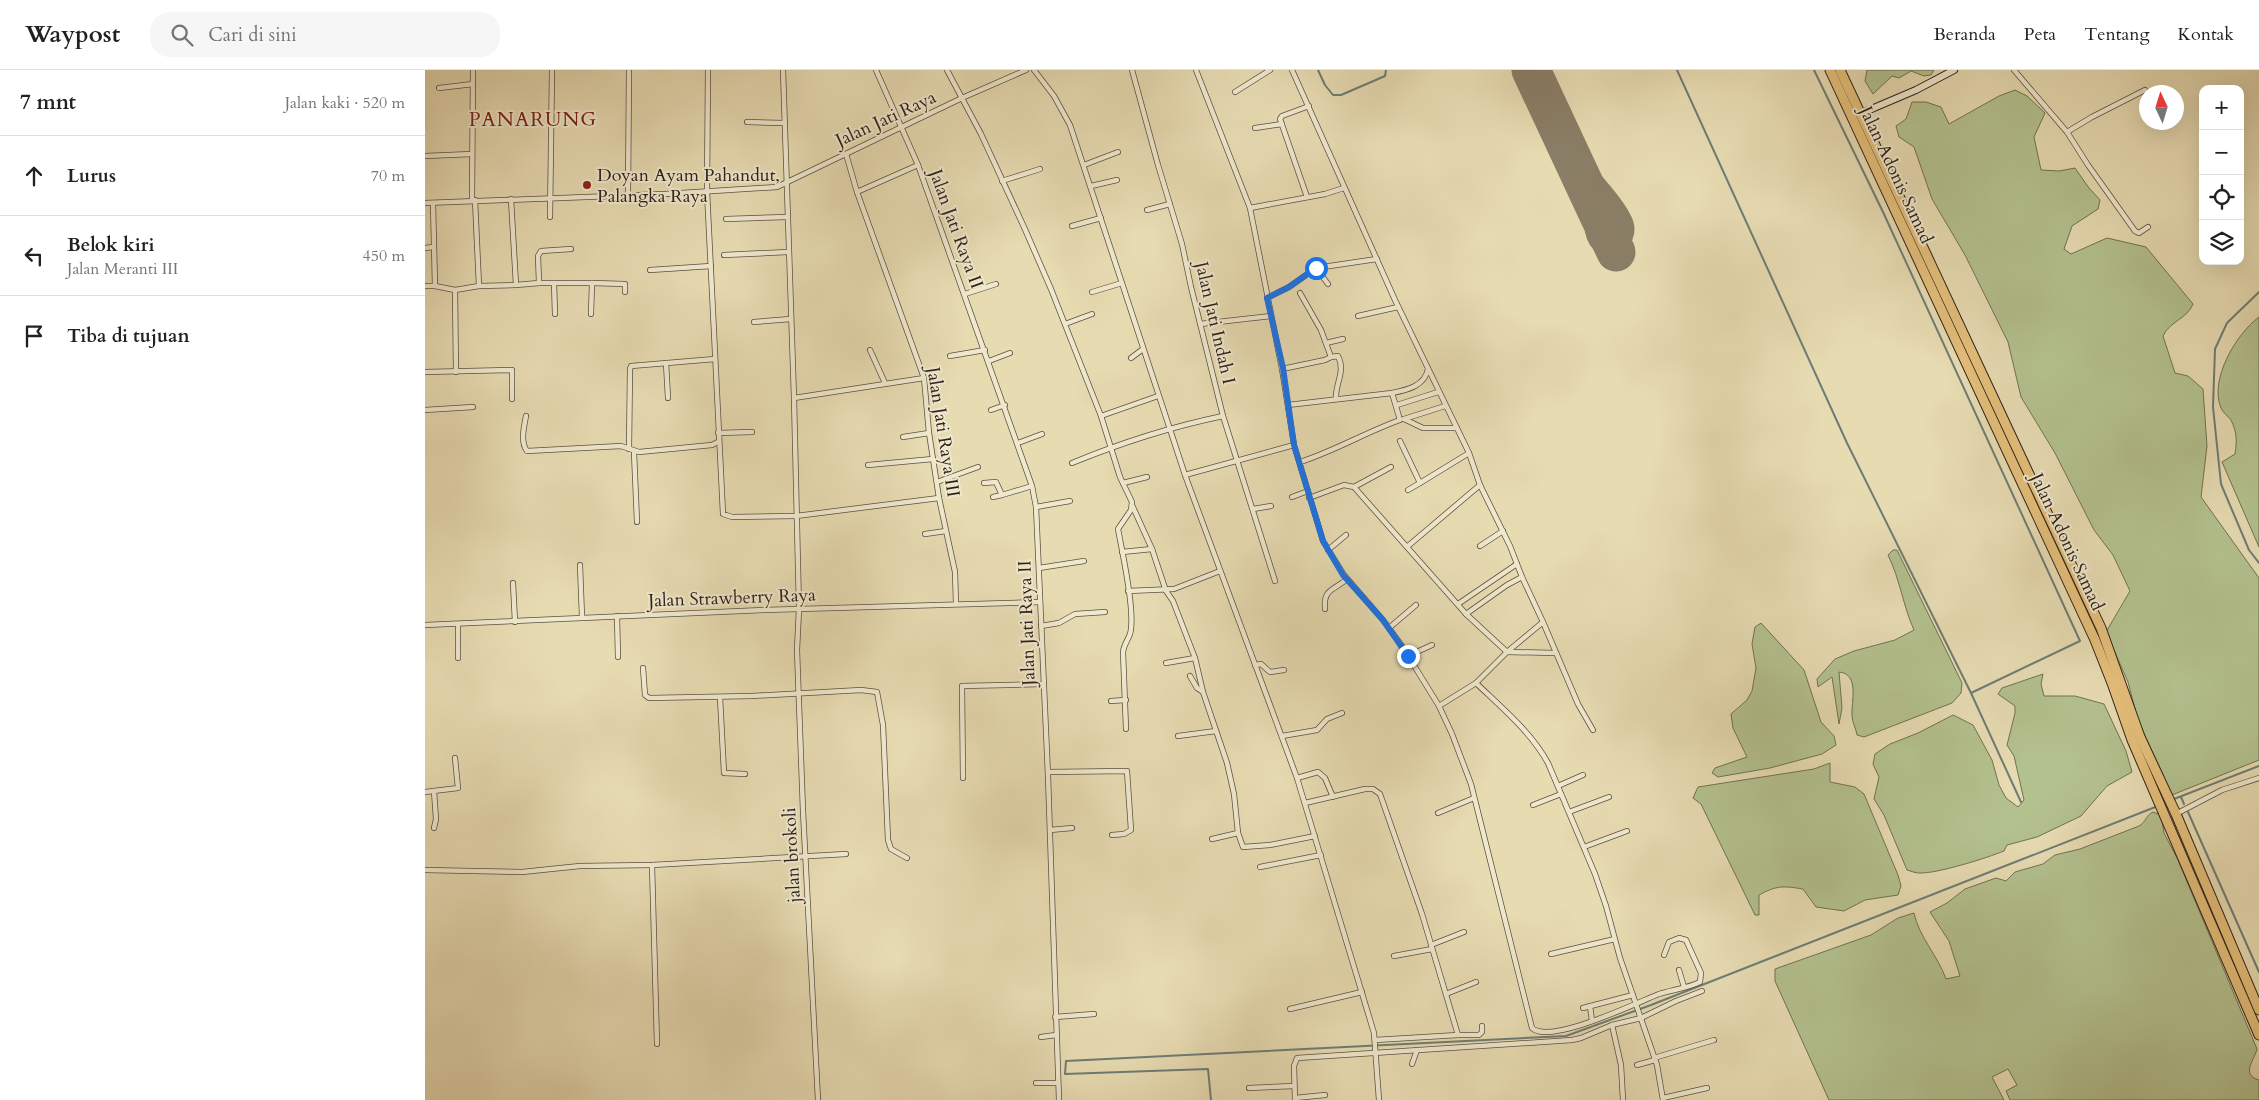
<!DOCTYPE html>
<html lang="id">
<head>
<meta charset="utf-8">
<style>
  :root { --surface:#fff; --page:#f6f6f6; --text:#202124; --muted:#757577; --line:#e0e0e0 }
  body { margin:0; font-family:Cardo,serif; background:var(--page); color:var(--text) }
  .controls { position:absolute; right:15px; top:15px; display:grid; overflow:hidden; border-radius:10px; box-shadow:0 5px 20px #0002 }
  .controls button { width:45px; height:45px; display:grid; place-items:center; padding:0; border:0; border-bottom:1px solid var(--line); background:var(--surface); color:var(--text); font:25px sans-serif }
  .compass { position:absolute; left:1714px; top:15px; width:45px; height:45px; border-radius:50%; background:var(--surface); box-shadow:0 5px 20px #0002; rotate:356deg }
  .stop { position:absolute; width:15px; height:15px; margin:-11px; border:4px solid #1a73e8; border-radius:50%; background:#fff }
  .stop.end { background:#1a73e8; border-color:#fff; box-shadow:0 1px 5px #0008 }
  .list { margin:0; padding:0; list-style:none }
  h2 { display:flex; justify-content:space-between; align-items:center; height:65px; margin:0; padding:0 20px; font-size:21px }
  h2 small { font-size:16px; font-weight:400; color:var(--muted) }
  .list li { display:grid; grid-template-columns:32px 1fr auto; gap:15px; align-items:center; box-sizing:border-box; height:80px; padding:0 20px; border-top:1px solid var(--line) }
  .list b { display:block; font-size:19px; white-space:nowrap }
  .list p { margin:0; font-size:16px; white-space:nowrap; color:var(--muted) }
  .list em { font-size:16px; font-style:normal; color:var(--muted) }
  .icon { flex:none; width:28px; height:28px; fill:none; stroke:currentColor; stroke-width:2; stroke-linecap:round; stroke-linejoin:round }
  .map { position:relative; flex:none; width:1834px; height:1030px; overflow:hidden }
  header { display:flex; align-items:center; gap:30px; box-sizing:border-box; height:70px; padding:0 25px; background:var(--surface); border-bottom:1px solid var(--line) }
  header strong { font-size:24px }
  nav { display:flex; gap:28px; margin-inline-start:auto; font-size:18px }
  .search { width:350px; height:45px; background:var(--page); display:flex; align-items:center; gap:12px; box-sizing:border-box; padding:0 18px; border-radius:20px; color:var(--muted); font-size:19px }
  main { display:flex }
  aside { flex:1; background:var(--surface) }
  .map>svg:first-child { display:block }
</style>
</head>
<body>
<header>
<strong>Waypost</strong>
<div class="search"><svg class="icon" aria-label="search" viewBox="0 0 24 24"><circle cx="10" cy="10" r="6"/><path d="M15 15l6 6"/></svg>Cari di sini</div>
<nav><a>Beranda</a><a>Peta</a><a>Tentang</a><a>Kontak</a></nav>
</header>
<main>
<aside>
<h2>7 mnt<small>Jalan kaki · 520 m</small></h2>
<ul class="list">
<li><svg class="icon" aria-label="ahead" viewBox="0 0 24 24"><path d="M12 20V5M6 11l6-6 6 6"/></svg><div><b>Lurus</b></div><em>70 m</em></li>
<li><svg class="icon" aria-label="left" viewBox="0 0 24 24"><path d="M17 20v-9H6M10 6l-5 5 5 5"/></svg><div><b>Belok kiri</b><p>Jalan Meranti III</p></div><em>450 m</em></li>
<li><svg class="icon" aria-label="arrive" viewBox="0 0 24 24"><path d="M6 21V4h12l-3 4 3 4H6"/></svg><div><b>Tiba di tujuan</b></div></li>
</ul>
</aside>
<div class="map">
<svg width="1834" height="1030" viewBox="0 0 1834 1030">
  <rect width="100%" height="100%" fill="#e7dbb2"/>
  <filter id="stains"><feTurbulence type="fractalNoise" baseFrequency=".004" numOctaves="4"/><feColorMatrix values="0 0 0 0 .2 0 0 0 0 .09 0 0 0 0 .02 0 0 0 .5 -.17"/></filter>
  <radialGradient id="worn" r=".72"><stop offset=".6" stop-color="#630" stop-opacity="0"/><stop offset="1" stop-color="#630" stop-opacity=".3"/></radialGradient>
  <!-- green -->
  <g fill="#b3c18e" stroke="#707154">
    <path d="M1442 0H1509L1506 5 1499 6 1486 1 1474 8 1467 6 1448 24 1440 11Z"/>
    <path d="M1590 20 1602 26 1620 43 1609 67 1616 100 1634 101 1650 98 1664 118 1675 130 1673 139 1647 156 1639 179 1646 184 1682 168 1721 177 1768 234C1762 249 1745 251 1738 266L1750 303 1763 306 1778 319 1782 376 1776 427 1834 508V690L1747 725 1713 650 1703 612 1681 562 1705 521 1688 485 1669 460 1630 383 1596 327 1583 272 1540 185 1507 129 1489 77 1474 67 1471 56 1481 49 1487 32H1501L1516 37 1524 54 1574 26Z"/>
    <path d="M1834 247V477L1797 392 1810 384C1812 371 1812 362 1806 350 1803 346 1798 343 1796 338 1784 310 1811 264 1834 247Z"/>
    <path d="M1468 480H1472L1537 613 1536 623 1527 633 1439 667 1432 665C1431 658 1427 652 1427 646 1426 632 1435 604 1414 602L1417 638 1414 654 1407 607 1393 617 1392 609 1410 589 1429 581 1470 570 1489 560C1478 536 1475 509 1463 485Z"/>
    <path d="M1336 553 1379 600 1396 652 1409 666 1411 675 1397 684 1345 698 1293 707 1287 703 1290 698 1322 687 1308 658 1306 644 1322 630 1327 621 1331 598 1327 574 1330 557Z"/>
    <path d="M1618 604 1616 614 1619 626H1650L1679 634 1701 681 1707 702 1682 716 1656 746 1612 767 1582 775 1579 781C1562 788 1511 804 1494 803 1490 803 1486 801 1482 800L1459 745 1449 729 1454 707 1448 694 1450 684 1465 674 1493 663 1528 645 1548 655 1567 690 1574 715 1581 728 1593 737 1599 730 1589 686 1582 675 1590 643V636L1573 624 1577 618Z"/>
    <path d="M1405 693V712L1430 717 1439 724 1473 805 1476 816 1473 825 1440 830 1419 841 1391 837 1378 819C1359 816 1352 815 1334 825V845H1330L1276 734 1268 728 1273 717 1389 699Z"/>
    <path d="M1728 742 1736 745 1739 763 1753 790 1832 979C1830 989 1815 1005 1834 1010V1030H1585L1581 1021 1592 1015 1583 999 1567 1007 1579 1030H1404L1350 911V899L1446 865 1473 848 1489 843C1494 867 1513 886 1521 909L1535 906 1524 871 1505 842 1522 833 1540 819 1571 808 1581 811 1590 802 1618 794 1630 785 1655 779 1714 756C1721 752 1721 745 1728 742Z"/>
  </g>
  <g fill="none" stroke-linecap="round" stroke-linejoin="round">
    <!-- stream -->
    <g stroke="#6d7d75" stroke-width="2">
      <path d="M893 0 900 15 908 25H916L960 6 961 0"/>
      <path d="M1252 0 1422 373 1546 623 1655 571 1458 142 1389 0"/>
      <path d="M1834 222 1802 253 1790 279 1788 337 1796 414 1824 480 1834 493"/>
      <path d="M1546 623 1596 732"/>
      <path d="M1756 727 1759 734"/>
      <path d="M1749 729 1834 696"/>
      <path d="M1763 742 1834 902"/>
      <path d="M786 1030 783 999 640 1004 641 991 1141 966 1226 935 1733 736"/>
    </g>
    <!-- taxiway -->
    <path stroke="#8a7e66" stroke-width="16" d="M1144 81C1158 98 1196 136 1201 155 1203 163 1199 171 1193 176 1188 179 1182 179 1178 177 1172 173 1169 167 1168 161L1175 148"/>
    <!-- runway -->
    <path stroke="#8a7e66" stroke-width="39" d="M1106 0 1191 182"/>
    <defs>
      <g id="street">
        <path d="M283 0 282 121 298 444 307 447 371 446 514 428"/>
        <path d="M358 0 369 328 374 539 372 580 378 741 393 1030"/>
        <path d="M451 0 493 95 607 416 611 437 623 706 634 1030"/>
        <path d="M522 0 556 64 599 157 626 219 676 346 695 407 707 432 706 440 693 459C697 481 711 544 705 564 703 570 699 574 698 582L701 659"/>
        <path d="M609 0 629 26 645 55 760 405 872 708 949 963 954 1030"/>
        <path d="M707 0 733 95 757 174 766 217 798 346 850 511"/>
        <path d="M771 0 825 138 857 299 869 375 898 471 919 505 958 550 977 576 1014 636 1027 664 1046 714 1107 958C1125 975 1211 933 1234 924 1247 920 1263 918 1275 912L1276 903 1261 870 1254 868 1244 872 1239 885"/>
        <path d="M867 0 970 230 1044 383 1055 415 1085 476 1097 507"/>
        <path d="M1589 0 1642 62 1663 95 1710 161 1714 163 1723 157"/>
        <path d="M14 18 48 14"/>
        <path d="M810 22 845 0"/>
        <path d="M322 52 359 53"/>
        <path d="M830 58 857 54"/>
        <path d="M1642 62 1667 47 1720 20"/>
        <path d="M421 84 432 122 499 308 504 363 514 428 530 502 531 534"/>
        <path d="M0 86 47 84"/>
        <path d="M659 95 693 82"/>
        <path d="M577 111 615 99"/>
        <path d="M666 116 692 110"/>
        <path d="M432 122 493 95"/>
        <path d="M203 125 204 0"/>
        <path d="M882 127 855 49 857 46 884 36"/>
        <path d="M47 130 48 0"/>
        <path d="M50 130 54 216 91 215 86 129"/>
        <path d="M0 133 240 124 352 117 537 28 601 0"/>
        <path d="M825 138 900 124 919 118"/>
        <path d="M722 140 745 134"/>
        <path d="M125 147 127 0"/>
        <path d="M301 149 362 147"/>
        <path d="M647 156 676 148"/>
        <path d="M0 178 8 177"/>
        <path d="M299 185 363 182"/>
        <path d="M891 198 903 214"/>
        <path d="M225 200 286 196"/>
        <path d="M114 213H129L130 244"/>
        <path d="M129 213H167L166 244"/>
        <path d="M167 213 200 214V222"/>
        <path d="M91 215 114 213 113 186 116 181 146 179"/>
        <path d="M0 216H10L8 133"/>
        <path d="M10 216 30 220 54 216"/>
        <path d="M30 220 31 302"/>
        <path d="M667 222 697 213"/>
        <path d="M540 224 571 214"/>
        <path d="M842 228 864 217 891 198 952 189"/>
        <path d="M933 246 973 237"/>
        <path d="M329 252 366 249"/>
        <path d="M640 254 667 244"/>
        <path d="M775 254 846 246"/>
        <path d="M901 273 918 269"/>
        <path d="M445 280 460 313"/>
        <path d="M525 286 560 280"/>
        <path d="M906 287 913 286C921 302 910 313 911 329"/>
        <path d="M706 288 718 279"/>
        <path d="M564 291 585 283"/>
        <path d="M241 293 243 328"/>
        <path d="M857 299 900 290 906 287 896 260 875 223"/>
        <path d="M0 302 87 300V329"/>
        <path d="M967 323C982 320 1000 316 1003 299"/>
        <path d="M369 328 499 308"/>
        <path d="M863 335 967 323 975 350C941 362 910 381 875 392"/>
        <path d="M972 335 1013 322"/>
        <path d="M0 340 48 337"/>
        <path d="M566 340 580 335"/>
        <path d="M101 346C99 357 95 372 102 381L196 376 214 382 287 375 293 372"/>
        <path d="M676 346 733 326"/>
        <path d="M979 349 998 358H1032"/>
        <path d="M979 349 1020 336"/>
        <path d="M293 363 327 362"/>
        <path d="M478 367 504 363"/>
        <path d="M975 371 995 413 1044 383"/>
        <path d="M593 373 617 364"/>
        <path d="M204 379 205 299 206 296 290 289"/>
        <path d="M209 382 212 452"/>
        <path d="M647 393C698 372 745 357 798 346"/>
        <path d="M443 395 508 389"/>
        <path d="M760 405 869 375"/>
        <path d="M512 412 553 397"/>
        <path d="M559 413 571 412 577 425 607 416"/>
        <path d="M698 413 722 407"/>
        <path d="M929 417 966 397"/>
        <path d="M983 420 995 413"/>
        <path d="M568 427 577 425"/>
        <path d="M867 427 883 421"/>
        <path d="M884 428 919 415 929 417 1041 544 1082 515 1097 507 1118 552 1082 582 1051 613 1014 636"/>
        <path d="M707 435 727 479"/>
        <path d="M611 437 645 431"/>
        <path d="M828 439 846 436"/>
        <path d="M500 464 521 461"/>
        <path d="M983 476 1055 415"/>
        <path d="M1055 476 1078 461"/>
        <path d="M903 480 921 465"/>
        <path d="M697 482 727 479 741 521 748 531 770 588 778 622 802 693 809 724 813 763 818 777 845 775 890 766"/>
        <path d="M155 495 157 547"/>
        <path d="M614 498 659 491"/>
        <path d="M88 513 90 552"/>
        <path d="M703 521 749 519 795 501"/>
        <path d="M1033 534 1092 494"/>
        <path d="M900 539C898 519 908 521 922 509"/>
        <path d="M1041 544 1082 582 1131 583"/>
        <path d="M192 546 193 587"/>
        <path d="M1118 552 1153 634 1168 660"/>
        <path d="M0 555 339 540 615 532"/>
        <path d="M33 555V588"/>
        <path d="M616 556 634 553 650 544 680 542"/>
        <path d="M964 558 991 535"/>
        <path d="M983 586 1007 575"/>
        <path d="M741 593 770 588"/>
        <path d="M830 595 836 594 845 602 859 600"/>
        <path d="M218 598 220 625 224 628 327 626 436 620 452 622 458 655 463 770 466 779 482 788"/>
        <path d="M765 606 772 618 778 622"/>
        <path d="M1051 613C1077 638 1106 662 1123 693L1170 804 1181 836 1195 888 1232 995 1238 1030"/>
        <path d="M295 627 299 703 320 704"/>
        <path d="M686 631 701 630"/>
        <path d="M753 666 791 661"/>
        <path d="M857 666 892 660 902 649 917 643"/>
        <path d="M623 702 702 701 706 760 699 764 687 765"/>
        <path d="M538 708 537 616 619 614"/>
        <path d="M872 708 893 702 900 708 908 727"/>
        <path d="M1133 716 1158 705"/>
        <path d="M9 721 11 749 9 758"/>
        <path d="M0 722 33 718 30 688"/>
        <path d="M880 733 940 719H948L955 724 997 844 1033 965 950 970"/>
        <path d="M1108 735 1136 724"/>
        <path d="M1144 742 1184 727"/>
        <path d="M1013 743 1049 728"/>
        <path d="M1751 744 1797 720 1834 708"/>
        <path d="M625 760 647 758"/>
        <path d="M787 769 813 763"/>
        <path d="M1159 777 1202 761"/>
        <path d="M227 795 232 974"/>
        <path d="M835 797 896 785"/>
        <path d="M0 800 97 802 155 796 227 795 421 784"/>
        <path d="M1006 875 1039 862"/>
        <path d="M1126 884 1190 869"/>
        <path d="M969 886 1007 879"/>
        <path d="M1254 900 1259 917"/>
        <path d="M1021 924 1051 912"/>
        <path d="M1165 936 1167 951"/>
        <path d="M1158 938 1208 925"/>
        <path d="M865 939 937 922"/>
        <path d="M630 947 669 944"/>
        <path d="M1187 955 1196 995 1198 1030"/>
        <path d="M1033 965H1054L1057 962V956"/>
        <path d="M616 967 631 965"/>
        <path d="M1229 988 1289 970"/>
        <path d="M987 994 992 980"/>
        <path d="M1212 995 1230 990"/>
        <path d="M611 1013H633"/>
        <path d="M824 1018 869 1016"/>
        <path d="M870 1028 900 1025"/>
        <path d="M1238 1028 1282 1018"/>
        <path d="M870 1030 869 996 872 988 1147 970 1156 968 1187 955 1216 948 1251 931 1277 921"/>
      </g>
      <path id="secondary" d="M1437 43 1491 20 1529 0"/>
      <g id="highway">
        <path d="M1405 0 1670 570 1687 613 1707 670 1834 965"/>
        <path d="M1415 0 1676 558 1715 667 1751 744 1834 940"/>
      </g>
    </defs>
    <!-- street casing -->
    <use href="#street" stroke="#5c5041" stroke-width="6"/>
    <!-- secondary casing -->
    <use href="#secondary" stroke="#2d211b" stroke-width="8"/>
    <!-- highway casing -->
    <use href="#highway" stroke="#2d211b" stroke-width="11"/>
    <!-- street -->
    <use href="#street" stroke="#efe8cd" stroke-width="4.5"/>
    <!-- secondary -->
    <use href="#secondary" stroke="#efe8cd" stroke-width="6"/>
    <!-- highway -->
    <use href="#highway" stroke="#e4be79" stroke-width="9"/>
  </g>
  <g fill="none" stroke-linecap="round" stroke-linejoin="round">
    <!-- route -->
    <path stroke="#1a73e8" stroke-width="6" d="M891 198 864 217 842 228 858 298 869 375 898 471 918 505 958 550 983 586"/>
  </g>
  <!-- markers -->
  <circle fill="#8f2418" stroke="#efe8cd" stroke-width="2" cx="162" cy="115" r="5"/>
  <g text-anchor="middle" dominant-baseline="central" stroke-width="4" stroke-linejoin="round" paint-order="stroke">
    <!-- street labels -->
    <g font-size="18" fill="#2d211b" stroke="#efe8cd">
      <text transform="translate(461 49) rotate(-25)">Jalan Jati Raya</text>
      <text transform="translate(1471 105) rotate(65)">Jalan Adonis Samad</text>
      <text transform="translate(531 159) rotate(70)">Jalan Jati Raya II</text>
      <text transform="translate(790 253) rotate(77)">Jalan Jati Indah I</text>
      <text transform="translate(518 362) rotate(81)">Jalan Jati Raya III</text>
      <text transform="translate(1642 472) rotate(65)">Jalan Adonis Samad</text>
      <text transform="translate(307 528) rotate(-2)">Jalan Strawberry Raya</text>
      <text transform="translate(602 553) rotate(-92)">Jalan Jati Raya II</text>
      <text transform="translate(367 785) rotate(-93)">jalan brokoli</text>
    </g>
    <!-- poi labels -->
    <g font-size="18" fill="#2d211b" stroke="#efe8cd" text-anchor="start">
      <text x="172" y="105">Doyan Ayam Pahandut,<tspan x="172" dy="21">Palangka Raya</tspan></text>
    </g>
    <!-- quarter labels -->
    <g font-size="20" letter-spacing="1" fill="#7a1f14" stroke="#efe8cd">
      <text x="108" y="49">PANARUNG</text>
    </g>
  </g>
  <rect width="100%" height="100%" filter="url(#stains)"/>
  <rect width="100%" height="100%" fill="url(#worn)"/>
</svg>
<div class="controls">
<button>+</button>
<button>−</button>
<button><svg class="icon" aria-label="locate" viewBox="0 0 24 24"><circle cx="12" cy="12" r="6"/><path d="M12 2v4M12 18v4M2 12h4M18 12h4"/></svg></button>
<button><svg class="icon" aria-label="layers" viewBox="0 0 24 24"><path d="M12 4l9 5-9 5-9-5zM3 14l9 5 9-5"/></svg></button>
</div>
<svg class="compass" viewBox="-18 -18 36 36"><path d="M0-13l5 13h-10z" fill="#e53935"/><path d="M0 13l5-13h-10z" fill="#757577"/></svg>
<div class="stop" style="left:891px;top:198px"></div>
<div class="stop end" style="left:983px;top:586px"></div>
</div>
</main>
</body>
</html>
